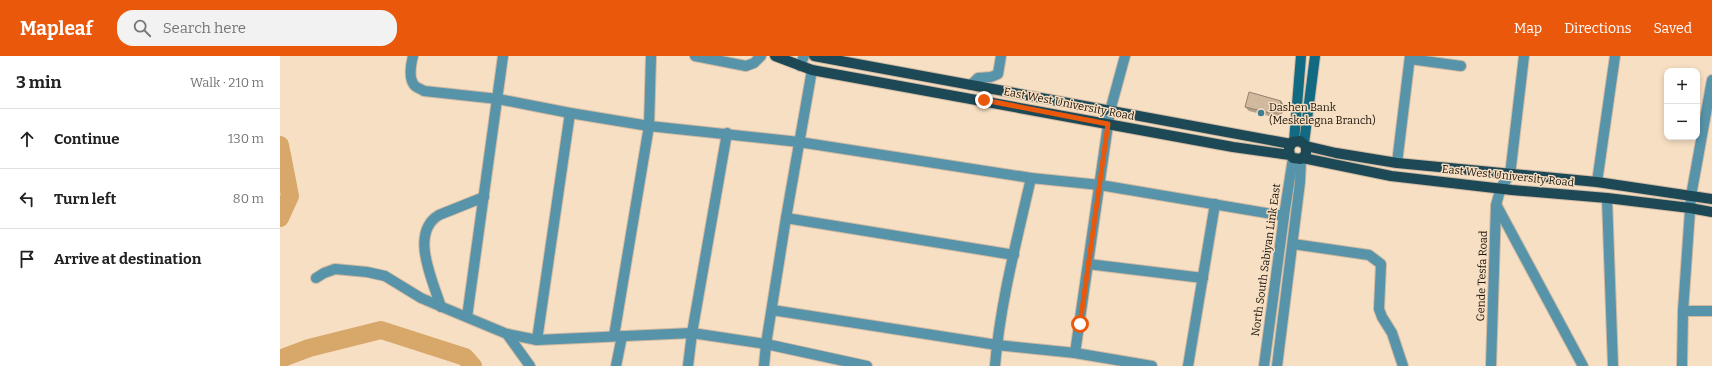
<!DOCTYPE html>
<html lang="en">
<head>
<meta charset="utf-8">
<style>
  :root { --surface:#fff; --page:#f2f2f2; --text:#222; --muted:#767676; --line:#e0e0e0; --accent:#ea580c }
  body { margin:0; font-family:Bitter,serif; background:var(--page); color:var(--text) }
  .controls { position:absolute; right:12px; top:12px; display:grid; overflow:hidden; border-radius:8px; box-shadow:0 2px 6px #0003 }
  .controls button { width:36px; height:36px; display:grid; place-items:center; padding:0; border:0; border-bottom:1px solid var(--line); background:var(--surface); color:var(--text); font:20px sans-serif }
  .stop { position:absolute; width:12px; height:12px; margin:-9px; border:3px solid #ea580c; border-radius:50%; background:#fff }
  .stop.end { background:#ea580c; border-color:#fff; box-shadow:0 1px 4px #0008 }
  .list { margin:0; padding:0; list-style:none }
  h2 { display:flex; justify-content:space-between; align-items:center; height:52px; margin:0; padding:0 16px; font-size:17px }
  h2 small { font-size:13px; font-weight:400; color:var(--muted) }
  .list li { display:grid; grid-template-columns:26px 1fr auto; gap:12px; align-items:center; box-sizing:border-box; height:60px; padding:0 16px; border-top:1px solid var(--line) }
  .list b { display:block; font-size:15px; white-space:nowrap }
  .list em { font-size:13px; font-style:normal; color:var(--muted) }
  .icon { flex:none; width:22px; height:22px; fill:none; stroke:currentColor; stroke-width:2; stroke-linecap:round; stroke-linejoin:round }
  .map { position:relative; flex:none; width:1432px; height:310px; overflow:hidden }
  header { display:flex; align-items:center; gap:24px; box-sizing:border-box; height:56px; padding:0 20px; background:var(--accent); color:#fff }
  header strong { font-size:19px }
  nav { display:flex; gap:22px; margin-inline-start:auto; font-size:14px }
  .search { width:280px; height:36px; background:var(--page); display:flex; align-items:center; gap:10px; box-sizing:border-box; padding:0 14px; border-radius:16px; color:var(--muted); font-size:15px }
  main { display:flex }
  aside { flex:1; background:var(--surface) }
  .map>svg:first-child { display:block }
</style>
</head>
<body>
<header>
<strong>Mapleaf</strong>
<div class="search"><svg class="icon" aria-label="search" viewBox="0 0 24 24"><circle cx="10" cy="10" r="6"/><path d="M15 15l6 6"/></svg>Search here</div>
<nav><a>Map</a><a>Directions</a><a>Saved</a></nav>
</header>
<main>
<aside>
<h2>3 min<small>Walk · 210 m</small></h2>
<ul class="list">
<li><svg class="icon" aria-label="ahead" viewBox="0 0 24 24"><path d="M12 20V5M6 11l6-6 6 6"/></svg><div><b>Continue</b></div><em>130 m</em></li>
<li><svg class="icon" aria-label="left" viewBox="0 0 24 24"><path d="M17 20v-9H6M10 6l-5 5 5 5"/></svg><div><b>Turn left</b></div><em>80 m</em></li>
<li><svg class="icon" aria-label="arrive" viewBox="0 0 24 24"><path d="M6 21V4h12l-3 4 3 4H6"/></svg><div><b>Arrive at destination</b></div></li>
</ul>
</aside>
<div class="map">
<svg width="1432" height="310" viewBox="0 0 1432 310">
  <rect width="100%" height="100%" fill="#f7dfc3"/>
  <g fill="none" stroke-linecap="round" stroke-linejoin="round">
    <!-- river -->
    <g stroke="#d8a76a" stroke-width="18">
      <path d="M0 89 10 140 0 162"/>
      <path d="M0 303 29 292 101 274 185 301 193 310"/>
    </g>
    <defs>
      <g id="street">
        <path d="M133 0C131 8 128 23 135 30 137 32 141 33 144 35L218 43 290 57 369 70 519 86 751 122 820 129 1004 160"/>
        <path d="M415 0 466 10 474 7 481 0"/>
        <path d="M1130 3 1181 10"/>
        <path d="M520 10 524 0"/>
        <path d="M691 29 698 22 711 21 718 18 721 0"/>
        <path d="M1117 107 1130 0"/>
        <path d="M1317 126 1335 0"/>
        <path d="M1327 142 1333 310"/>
        <path d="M1217 150 1303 310"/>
        <path d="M506 162 734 199"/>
        <path d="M1013 188 1089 199 1101 208 1099 253 1102 261 1112 277 1123 310"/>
        <path d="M808 208 923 222"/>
        <path d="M36 222 44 217 55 213 87 216 105 220 141 242 167 253 227 278 257 284 412 277 486 288 587 310"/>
        <path d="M161 251C153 225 129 177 159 159L204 141"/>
        <path d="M492 254 717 289 795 297 872 310"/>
        <path d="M1403 255H1432"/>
        <path d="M187 261 223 0"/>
        <path d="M227 278 250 310"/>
        <path d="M334 280 369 70 371 0"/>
        <path d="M257 284 290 57"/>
        <path d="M795 297 830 55 845 0"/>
        <path d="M336 310 342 280"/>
        <path d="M408 310 412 277 447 77"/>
        <path d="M484 310 486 288 506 162 532 14"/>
        <path d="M715 310C720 247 737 184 751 122"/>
        <path d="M908 310 935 148"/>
        <path d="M984 310 1004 160 1013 102"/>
        <path d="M997 310 1020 126 1021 103"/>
        <path d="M1211 310 1216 149 1221 131 1230 119 1244 0"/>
        <path d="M1402 310 1403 255 1411 140 1432 24"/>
      </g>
      <g id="secondary">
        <path d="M1014 86 1021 0"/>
        <path d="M1024 87 1035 0"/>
      </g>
      <g id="primary">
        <path d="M495 0 532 14 953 91 1010 99 1013 102 1021 103 1026 98V90L1020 85 1012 86 1009 93 1010 99"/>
        <path d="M534 0 1011 88"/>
        <path d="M1026 90 1056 97 1117 107 1317 126 1432 143"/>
        <path d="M1023 102 1111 120 1232 134 1327 142 1410 152 1432 156"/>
      </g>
    </defs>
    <!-- street casing -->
    <use href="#street" stroke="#d0baa2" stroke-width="12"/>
    <!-- secondary casing -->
    <use href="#secondary" stroke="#d0baa2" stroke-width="12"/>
    <!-- primary casing -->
    <use href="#primary" stroke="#d0baa2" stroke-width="12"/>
    <!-- street -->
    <use href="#street" stroke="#5793a9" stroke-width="10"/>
    <!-- secondary -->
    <use href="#secondary" stroke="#116a82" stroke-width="10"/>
    <!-- primary -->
    <use href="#primary" stroke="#1d4957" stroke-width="10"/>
  </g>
  <!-- wall -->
  <path fill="#b49f88" d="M1001 45 1004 50 1002 58 993 61 969 55 965 51Z"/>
  <!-- shaded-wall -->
  <path fill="#92826f" d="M1001 45 1004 50 1002 58 999 53Z"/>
  <!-- building -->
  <path fill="#d1b99e" stroke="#92826f" d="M969 36 1001 45 999 53 990 57 965 51Z"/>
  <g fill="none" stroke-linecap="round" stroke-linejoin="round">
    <!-- route -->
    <path stroke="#ea580c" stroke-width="5" d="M704 44 828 68 800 268"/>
  </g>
  <!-- markers -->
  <circle fill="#3f7d93" stroke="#f7dfc3" stroke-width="1.5" cx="981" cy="57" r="4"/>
  <g text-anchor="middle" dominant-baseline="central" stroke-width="3" stroke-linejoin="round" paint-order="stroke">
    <!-- street labels -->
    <g font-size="11" fill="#1c140a" stroke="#f7dfc3">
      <text transform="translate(789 48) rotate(11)">East West University Road</text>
      <text transform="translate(1228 120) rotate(6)">East West University Road</text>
      <text transform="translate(986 204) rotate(-82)">North South Sabiyan Link East</text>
      <text transform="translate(1202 220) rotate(-88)">Gende Tesfa Road</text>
    </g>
    <!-- poi labels -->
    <g font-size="11" fill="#1c140a" stroke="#f7dfc3" text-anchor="start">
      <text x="989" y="51">Dashen Bank<tspan x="989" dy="13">(Meskelegna Branch)</tspan></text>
    </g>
  </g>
</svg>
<div class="controls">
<button>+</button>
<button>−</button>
</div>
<div class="stop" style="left:800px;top:268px"></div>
<div class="stop end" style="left:704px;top:44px"></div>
</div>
</main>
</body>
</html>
